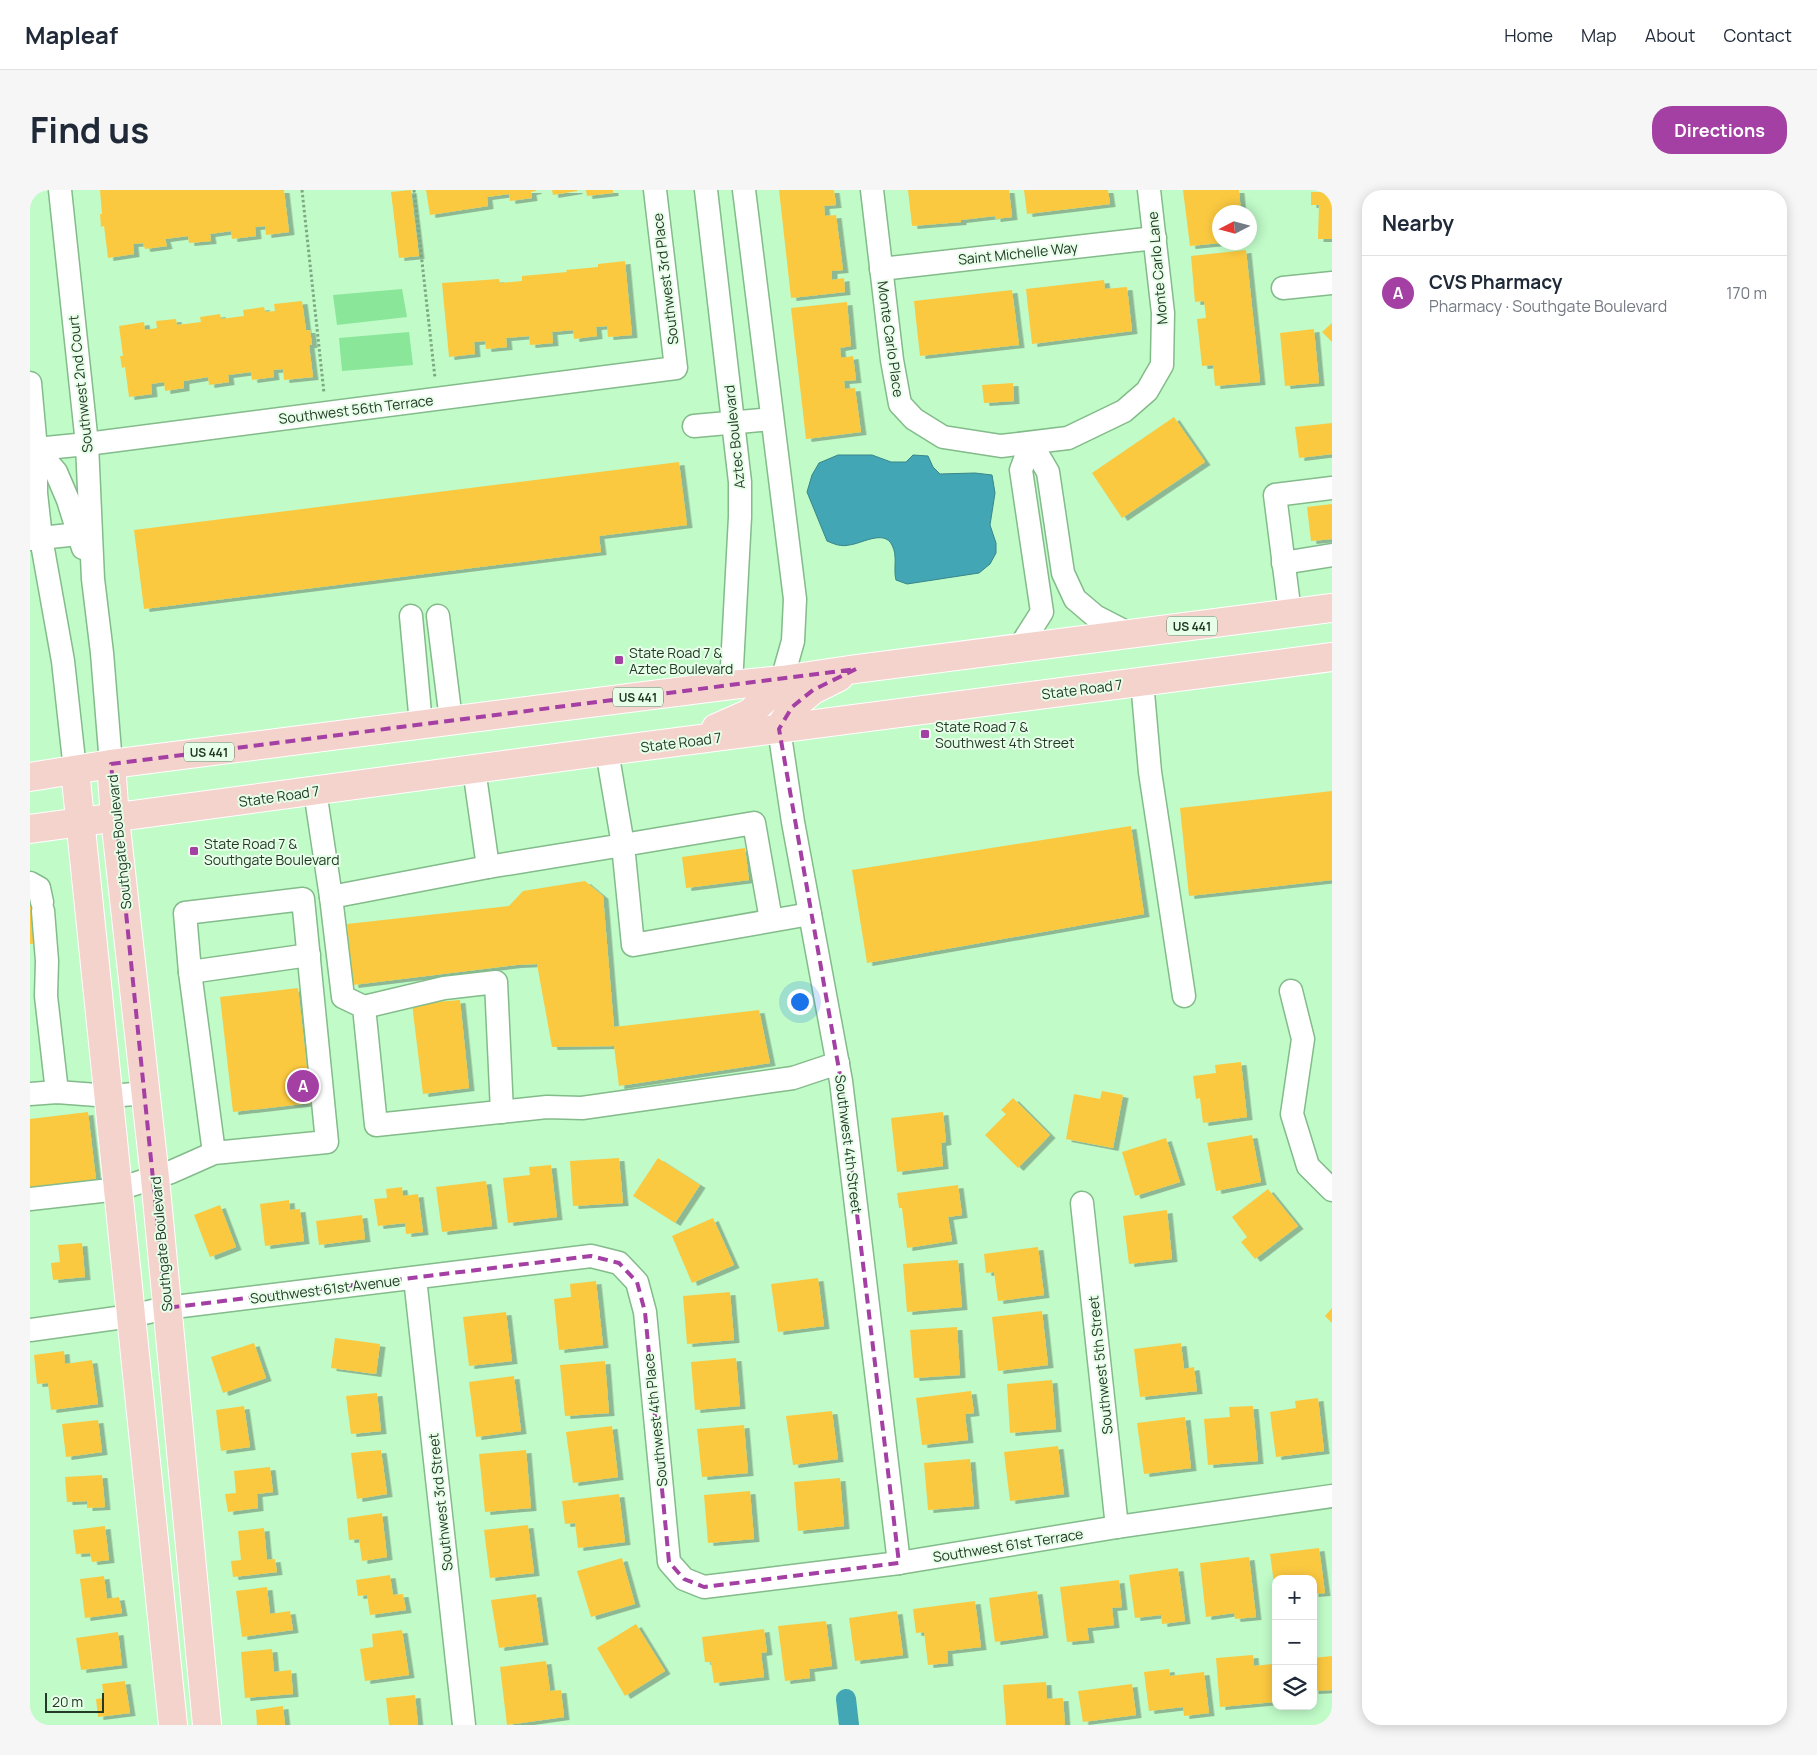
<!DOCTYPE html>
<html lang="en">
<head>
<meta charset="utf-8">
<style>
  :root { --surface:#fff; --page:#f6f6f7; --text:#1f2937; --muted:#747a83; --line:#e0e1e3; --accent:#a43fa3 }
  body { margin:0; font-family:Manrope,sans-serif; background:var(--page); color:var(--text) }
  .controls { position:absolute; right:15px; bottom:15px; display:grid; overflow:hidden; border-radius:10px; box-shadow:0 2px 12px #0003 }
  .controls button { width:45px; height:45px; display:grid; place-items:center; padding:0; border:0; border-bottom:1px solid var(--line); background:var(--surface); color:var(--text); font:25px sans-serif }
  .compass { position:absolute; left:1182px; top:15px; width:45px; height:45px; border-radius:50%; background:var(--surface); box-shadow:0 2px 12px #0003; rotate:264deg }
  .scale { position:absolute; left:15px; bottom:12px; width:59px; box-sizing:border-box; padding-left:5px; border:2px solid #233a26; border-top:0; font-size:14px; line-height:18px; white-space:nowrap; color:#233a26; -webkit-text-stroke:4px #e7fee9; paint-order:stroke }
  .you { position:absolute; left:769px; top:811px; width:18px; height:18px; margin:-12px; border:4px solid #fff; border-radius:50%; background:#1a73e8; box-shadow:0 0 0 8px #1a73e833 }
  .badge { display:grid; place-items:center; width:32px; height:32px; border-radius:50%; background:var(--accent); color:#fff; font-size:16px; font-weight:700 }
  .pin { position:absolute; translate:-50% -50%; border:2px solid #fff; box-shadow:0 1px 5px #0006 }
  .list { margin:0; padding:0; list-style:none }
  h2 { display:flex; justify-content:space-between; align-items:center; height:65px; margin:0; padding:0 20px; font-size:21px }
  h2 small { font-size:16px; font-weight:400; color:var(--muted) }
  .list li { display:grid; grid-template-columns:32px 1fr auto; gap:15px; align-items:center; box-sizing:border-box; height:75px; padding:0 20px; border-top:1px solid var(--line) }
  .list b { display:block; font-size:19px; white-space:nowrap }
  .list p { margin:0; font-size:16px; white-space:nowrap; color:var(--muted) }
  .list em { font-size:16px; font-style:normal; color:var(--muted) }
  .icon { flex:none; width:28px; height:28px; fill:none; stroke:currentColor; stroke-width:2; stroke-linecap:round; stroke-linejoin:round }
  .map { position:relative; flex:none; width:1302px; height:1535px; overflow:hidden; border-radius:20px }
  header { display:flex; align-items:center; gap:30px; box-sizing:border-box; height:70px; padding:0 25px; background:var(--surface); border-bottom:1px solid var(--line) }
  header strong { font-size:24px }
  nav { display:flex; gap:28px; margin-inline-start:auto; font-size:18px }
  .intro { display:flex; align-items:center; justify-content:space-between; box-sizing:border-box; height:120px; padding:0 30px }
  h1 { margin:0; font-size:35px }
  .button { padding:12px 22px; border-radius:20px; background:var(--accent); color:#fff; font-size:18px; font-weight:700 }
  main { display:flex; gap:30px; padding:0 30px }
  aside { flex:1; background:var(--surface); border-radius:20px; box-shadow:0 2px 12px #0003 }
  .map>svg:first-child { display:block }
</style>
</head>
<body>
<header>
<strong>Mapleaf</strong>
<nav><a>Home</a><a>Map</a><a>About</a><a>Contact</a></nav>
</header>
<div class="intro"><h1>Find us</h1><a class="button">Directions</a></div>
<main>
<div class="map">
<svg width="1302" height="1535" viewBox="0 0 1302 1535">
  <defs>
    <filter id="shadow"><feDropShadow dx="5.5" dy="3" stdDeviation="0" flood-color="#0004"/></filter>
  </defs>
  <rect width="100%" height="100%" fill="#c0fbc8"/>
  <!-- green -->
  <g fill="#8ae698">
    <path d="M372 99 377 127 307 135 303 105Z"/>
    <path d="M379 142 383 175 312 181 309 148Z"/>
  </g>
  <!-- water -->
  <path fill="#42a6b4" stroke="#398689" d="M808 265H842L861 272H876L883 265 898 266 903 277 910 284 945 283 962 285 965 303 960 335 966 353V363L960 374 949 383 877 394 866 390C863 379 868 366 862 355 854 339 831 354 819 355 811 357 804 354 797 351L777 302 782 285 789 273Z"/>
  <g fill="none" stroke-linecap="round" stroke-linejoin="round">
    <!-- canal -->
    <path stroke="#42a6b4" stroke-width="20" d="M816 1509 819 1535"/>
  </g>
  <!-- building -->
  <g fill="#fbc941" filter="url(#shadow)">
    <path d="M70 0H254L259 42 236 45 235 36 225 37 226 46 202 49 201 41 180 44 181 51 159 53 158 46 135 49 137 56 115 59 113 53 103 54 104 64 78 68 74 36 71 37 70 24H72Z"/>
    <path d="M381 0 389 66 369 68 361 2Z"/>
    <path d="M396 0H506V1L501 2 502 8 480 11 479 4 457 7 458 16 400 25Z"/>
    <path d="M522 0H547V1L523 5Z"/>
    <path d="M556 0H583V3L557 6Z"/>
    <path d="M749 0H804L806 15 794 16 795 26 806 25 813 80 802 81V90L814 88 815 102 761 108Z"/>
    <path d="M878 0H979L982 27 965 29V26L931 30V32L882 36Z"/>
    <path d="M994 0H1078L1080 14 997 24Z"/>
    <path d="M1153 0H1209L1211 22H1190V53L1160 56Z"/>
    <path d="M1281 2H1302V49H1288L1289 15H1281Z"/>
    <path d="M1216 60 1230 192 1185 196 1183 175 1172 176 1167 129 1176 128 1174 111 1165 112 1161 66Z"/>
    <path d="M595 71 602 145 578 147 577 136 566 137 567 146 544 149 543 140 522 142 523 153 500 155 499 146 476 148 477 157 456 159 455 151 444 152 445 164 419 167 412 93 469 89 470 93 492 91V86L537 82 536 80 568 77V74Z"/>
    <path d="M1074 90 1075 99 1097 97 1102 141 1002 154 996 99Z"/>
    <path d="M982 100 989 155 890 166 884 111Z"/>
    <path d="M272 111 276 140H280L282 155H279L283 187 254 190 253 179 243 180 244 187 222 190 221 182 198 185 199 192 179 195 178 187 154 191V198L135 201 134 192 121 194 122 204 99 207 95 177 92 178 90 166H93L89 136 114 132 115 140 127 138 126 131 146 129 147 135 171 132 170 127 190 124 191 129 214 126 213 120 234 117 235 122 245 121 244 114Z"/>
    <path d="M817 112 821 156 810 158 811 168 823 166 826 190 814 191 815 199 825 198 831 242 776 249 761 118Z"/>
    <path d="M1302 133V152L1292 142Z"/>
    <path d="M1284 139 1289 193 1255 196 1250 143Z"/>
    <path d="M983 193 984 211 954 213 952 195Z"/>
    <path d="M1144 227 1175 272 1092 328 1062 283Z"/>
    <path d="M1302 233V264L1269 268 1265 237Z"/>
    <path d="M649 272 657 335 569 346 571 362 114 419 104 340Z"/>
    <path d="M1302 314V349L1281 351 1277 317Z"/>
    <path d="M1302 601V690L1159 706 1150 618Z"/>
    <path d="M1101 636 1114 724 837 773 822 680Z"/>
    <path d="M715 658 719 690 656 698 652 667Z"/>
    <path d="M555 691 573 706 584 837 729 820 740 873 589 896 584 856 522 857 507 774 486 775 323 795 317 734 479 716 493 701Z"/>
    <path d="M0 708 16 720 8 753 0 754Z"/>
    <path d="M268 798 281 913 203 922 190 807Z"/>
    <path d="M430 810 439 898 393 904 382 814Z"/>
    <path d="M1211 872 1217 927 1173 933 1170 908 1166 909 1163 886 1186 883 1185 875Z"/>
    <path d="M1072 901 1093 905 1083 958 1036 949 1044 904 1070 909Z"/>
    <path d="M983 908 1020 945 988 978 955 945 976 924 971 920Z"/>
    <path d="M58 922 66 990 0 998V929Z"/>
    <path d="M913 922 916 952 911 953 913 976 867 982 861 928Z"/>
    <path d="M1222 945 1231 992 1186 1001 1177 953Z"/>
    <path d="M1136 948 1150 992 1105 1006 1092 962Z"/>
    <path d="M589 968 593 1013 543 1016 540 971Z"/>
    <path d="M628 968 670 995 645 1033 603 1006Z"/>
    <path d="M521 975 527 1027 478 1033 473 988 500 985 499 977Z"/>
    <path d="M456 991 462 1036 412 1042 406 997Z"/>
    <path d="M928 995 932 1025 918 1027 922 1051 877 1058 872 1018H869L867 1003Z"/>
    <path d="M372 997 373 1006 388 1004 393 1042 376 1044 375 1033 348 1036 344 1009 357 1008 356 999Z"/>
    <path d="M1238 999 1268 1036 1225 1069 1211 1052 1217 1047 1202 1027Z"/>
    <path d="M259 1010 260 1020 270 1019 274 1051 235 1056 230 1014Z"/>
    <path d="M190 1015 206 1057 180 1067 164 1025Z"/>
    <path d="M1137 1020 1142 1069 1099 1074 1093 1026Z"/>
    <path d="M332 1025 335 1049 289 1055 286 1031Z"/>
    <path d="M683 1028 704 1075 662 1093 642 1046Z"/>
    <path d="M52 1053 55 1087 23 1090 21 1073 30 1072 28 1055Z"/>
    <path d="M1008 1057 1014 1105 968 1111 964 1082 956 1083 954 1064Z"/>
    <path d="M928 1070 932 1117 877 1122 873 1074Z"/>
    <path d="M788 1088 794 1136 748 1142 741 1094Z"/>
    <path d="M566 1091 573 1155 529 1160 524 1109 541 1107 540 1094Z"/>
    <path d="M700 1102 704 1150 657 1154 653 1106Z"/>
    <path d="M1302 1118V1133L1295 1126Z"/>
    <path d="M1012 1121 1018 1175 968 1181 962 1127Z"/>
    <path d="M476 1122 482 1171 439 1176 433 1127Z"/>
    <path d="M927 1137 930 1185 884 1188 880 1140Z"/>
    <path d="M305 1148 350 1154 346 1184 301 1178Z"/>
    <path d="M224 1153 236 1188 193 1203 181 1167Z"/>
    <path d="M1151 1153 1154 1179 1164 1177 1167 1201 1110 1207 1104 1159Z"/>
    <path d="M34 1161 35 1174 62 1170 68 1214 21 1220 18 1193 7 1194 4 1165Z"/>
    <path d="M706 1168 710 1216 665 1220 661 1172Z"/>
    <path d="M575 1171 579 1223 535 1226 530 1175Z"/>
    <path d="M484 1186 491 1241 446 1247 439 1192Z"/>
    <path d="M1022 1190 1026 1239 980 1243 977 1194Z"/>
    <path d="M941 1201 944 1223 935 1224 938 1250 892 1255 886 1208Z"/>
    <path d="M347 1203 351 1241 321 1244 316 1206Z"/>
    <path d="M1288 1208 1294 1261 1246 1267 1240 1222 1266 1218 1265 1211Z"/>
    <path d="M214 1216 220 1257 191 1261 186 1220Z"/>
    <path d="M1223 1216 1228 1271 1178 1275 1174 1229 1200 1227 1199 1217Z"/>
    <path d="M802 1221 808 1269 763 1275 756 1226Z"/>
    <path d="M1155 1227 1161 1278 1114 1284 1107 1233Z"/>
    <path d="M68 1230 72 1262 36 1267 32 1234Z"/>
    <path d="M714 1235 718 1283 672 1287 667 1239Z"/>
    <path d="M582 1236 588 1287 543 1293 536 1242Z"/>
    <path d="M1028 1256 1034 1304 980 1311 974 1262Z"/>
    <path d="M351 1260 357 1304 327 1309 321 1263Z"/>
    <path d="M496 1260 501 1318 455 1322 449 1264Z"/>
    <path d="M940 1269 944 1316 898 1320 894 1273Z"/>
    <path d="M240 1277 243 1302 227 1304 228 1318 198 1322 195 1304 206 1303 204 1281Z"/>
    <path d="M72 1285 75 1317 57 1318V1311L37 1312 35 1287Z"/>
    <path d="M810 1288 814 1336 768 1341 764 1292Z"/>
    <path d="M720 1301 724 1349 678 1353 674 1305Z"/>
    <path d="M589 1304 595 1352 548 1358 545 1333 535 1334 532 1311Z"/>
    <path d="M352 1323 357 1367 332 1371 329 1349 319 1350 317 1328Z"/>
    <path d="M498 1335 504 1383 460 1388 454 1340Z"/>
    <path d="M75 1336 79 1370 62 1372 60 1363 46 1364 43 1340Z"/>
    <path d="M234 1338 237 1370 245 1369 247 1382 203 1387 201 1371 211 1370 208 1341Z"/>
    <path d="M1289 1358 1295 1403 1283 1404V1389H1246L1245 1400 1240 1364Z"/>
    <path d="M1219 1367 1226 1427 1205 1429 1204 1423 1176 1427 1170 1373Z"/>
    <path d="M592 1368 605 1414 561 1427 547 1381Z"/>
    <path d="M1148 1378 1155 1431 1132 1434 1131 1425 1105 1428 1099 1385Z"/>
    <path d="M360 1385 363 1405 373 1404 376 1420 340 1425 337 1405 328 1406 326 1390Z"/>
    <path d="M74 1386 77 1409 89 1407 92 1423 55 1428 50 1389Z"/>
    <path d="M1089 1390 1092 1417 1082 1418 1084 1435 1057 1438 1059 1450 1037 1452 1030 1397Z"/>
    <path d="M237 1397 240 1424 260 1421 263 1440 212 1447 206 1401Z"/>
    <path d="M1007 1401 1013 1445 965 1452 959 1408Z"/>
    <path d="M506 1404 513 1452 469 1458 461 1410Z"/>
    <path d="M945 1411 951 1457 917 1461 918 1473 898 1475 894 1442 886 1443 883 1419Z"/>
    <path d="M867 1421 873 1465 825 1471 819 1428Z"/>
    <path d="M796 1431 802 1476 779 1479 780 1488 755 1491 748 1436Z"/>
    <path d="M606 1434 635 1481 595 1506 567 1458Z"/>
    <path d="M734 1439 737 1462 731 1463 734 1487 684 1493 681 1472H675L672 1447Z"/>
    <path d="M372 1440 379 1485 335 1491 330 1459 343 1457 342 1444Z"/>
    <path d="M88 1442 92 1475 51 1480 46 1448Z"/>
    <path d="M242 1459 244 1482 261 1480 263 1504 215 1508 211 1462Z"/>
    <path d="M1223 1465 1224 1476 1242 1474 1245 1512 1190 1517 1186 1468Z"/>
    <path d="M1302 1466V1500L1283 1501V1468Z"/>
    <path d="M516 1471 520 1501 531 1500 534 1527 477 1535 470 1477Z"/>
    <path d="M1139 1479 1140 1486 1174 1482 1179 1523 1154 1526 1153 1517 1119 1521 1114 1482Z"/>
    <path d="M95 1491 100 1523 68 1527 66 1509 74 1508 72 1494Z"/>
    <path d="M1016 1492 1017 1509 1033 1508 1035 1535H976L973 1495Z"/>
    <path d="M1102 1494 1106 1525 1053 1532 1048 1501Z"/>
    <path d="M385 1505 388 1535H359L356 1508Z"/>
    <path d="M253 1516 255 1535H227L226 1520Z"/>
  </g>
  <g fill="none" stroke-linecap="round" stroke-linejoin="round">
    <defs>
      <g id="minor">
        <path d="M30 0 57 254 63 389 72 463 81 574"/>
        <path d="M676 0 710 292V327L701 495"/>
        <path d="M714 0 765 409 763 451 752 490"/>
        <path d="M842 0 862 170 870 214 884 229 913 247 971 256 1038 248 1094 221 1117 201 1132 175 1133 123 1119 0"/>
        <path d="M851 79 1125 48"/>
        <path d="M1253 98 1302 93"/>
        <path d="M0 193 6 259V303L11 348 33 471 45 580"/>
        <path d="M664 236 742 229"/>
        <path d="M1001 253 1018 282 1033 383 1045 409 1065 426 1100 444"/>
        <path d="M6 259 57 254 646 178 625 0"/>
        <path d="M6 259 26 282 38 310 53 358"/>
        <path d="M0 349 49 344"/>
        <path d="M1253 373 1302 365"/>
        <path d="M1260 423 1245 305 1302 298"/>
        <path d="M381 426 391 534"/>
        <path d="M408 426 421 530"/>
        <path d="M989 458 1012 422 991 280 1001 253"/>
        <path d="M1112 491 1120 582 1154 806"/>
        <path d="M749 539 763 632 811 891 869 1373"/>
        <path d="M444 579 458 677 593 655 577 561"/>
        <path d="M285 601 301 707 458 677"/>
        <path d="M0 693 9 698 12 712"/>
        <path d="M301 707 313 807 334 817 346 935 517 917 552 918 763 888 808 873"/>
        <path d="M13 721 17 771 16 806 27 902"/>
        <path d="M741 730 724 633 593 655 603 755 780 724"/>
        <path d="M160 782 279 765"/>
        <path d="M1261 801 1273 849 1262 924 1278 976 1302 1000"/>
        <path d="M334 817 414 798 466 792 472 922"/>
        <path d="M0 904 27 902 80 906 116 903"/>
        <path d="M0 1009 89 999 141 982 184 963 297 952 273 709 155 723 160 782 184 963"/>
        <path d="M1052 1013 1087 1337"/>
        <path d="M385 1088 434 1535"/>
        <path d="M0 1140 101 1126 136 1118 561 1066 589 1073 607 1092 615 1122 639 1372 654 1389 674 1397 869 1373 1087 1337 1302 1306"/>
      </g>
      <g id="major">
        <path d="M686 538 720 523 737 507 752 490"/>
        <path d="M749 539 762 517 783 500 809 487"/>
        <path d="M81 574 85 628 125 988 177 1535"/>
        <path d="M45 580 143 1535"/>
        <path d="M0 587 81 574 701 495 752 490 826 479 1302 418"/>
        <path d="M0 639 577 561 1302 467"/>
      </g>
    </defs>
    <!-- minor casing -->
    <use href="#minor" stroke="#83bb8a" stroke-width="25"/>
    <!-- major casing -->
    <use href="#major" stroke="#fff" stroke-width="30"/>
    <!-- path -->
    <g stroke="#7ca882" stroke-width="3" stroke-dasharray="2.5 2.5" stroke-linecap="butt">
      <path d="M272 0 294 203"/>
      <path d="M384 0 405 188"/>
    </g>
    <!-- minor -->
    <use href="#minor" stroke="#fff" stroke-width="22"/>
    <!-- major -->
    <use href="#major" stroke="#f5d3cd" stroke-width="28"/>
  </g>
  <!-- marked area -->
  <path fill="none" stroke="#a43fa3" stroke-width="4" stroke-dasharray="10 6" stroke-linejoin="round" d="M826 479 783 500 762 517 749 539 811 891 869 1373 674 1397 654 1389 639 1372 615 1122 607 1092 589 1073 561 1066 136 1118 81 574Z"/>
  <!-- markers -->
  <g fill="#a43fa3" stroke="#e7fee9" stroke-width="2">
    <rect x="584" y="465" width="10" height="10" rx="2.5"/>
    <rect x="890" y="539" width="10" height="10" rx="2.5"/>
    <rect x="159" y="656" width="10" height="10" rx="2.5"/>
  </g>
  <g text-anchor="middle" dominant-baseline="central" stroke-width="4" stroke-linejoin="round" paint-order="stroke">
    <!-- shield labels -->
    <g fill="#e7fee9" stroke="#5e7560" stroke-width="1">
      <rect x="1137" y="426.5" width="50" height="19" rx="4"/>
      <rect x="583" y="497.5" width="50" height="19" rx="4"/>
      <rect x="154" y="552.5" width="50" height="19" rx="4"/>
    </g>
    <g font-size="12" font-weight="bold" fill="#233a26">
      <text x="1162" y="436">US 441</text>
      <text x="608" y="507">US 441</text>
      <text x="179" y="562">US 441</text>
    </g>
    <!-- street labels -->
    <g font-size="14" fill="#233a26" stroke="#e7fee9">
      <text transform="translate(988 63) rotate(-6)">Saint Michelle Way</text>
      <text transform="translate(1127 78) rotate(-95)">Monte Carlo Lane</text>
      <text transform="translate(635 89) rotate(-97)">Southwest 3rd Place</text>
      <text transform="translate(861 149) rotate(82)">Monte Carlo Place</text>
      <text transform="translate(50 194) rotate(-96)">Southwest 2nd Court</text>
      <text transform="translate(326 219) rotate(-7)">Southwest 56th Terrace</text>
      <text transform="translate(704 247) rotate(-96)">Aztec Boulevard</text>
      <text transform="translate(1052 499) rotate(-7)">State Road 7</text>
      <text transform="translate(651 552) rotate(-7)">State Road 7</text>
      <text transform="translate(249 606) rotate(-8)">State Road 7</text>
      <text transform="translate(89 652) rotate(-96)">Southgate Boulevard</text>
      <text transform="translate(819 954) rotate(83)">Southwest 4th Street</text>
      <text transform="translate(131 1054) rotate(-95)">Southgate Boulevard</text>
      <text transform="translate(295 1099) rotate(-7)">Southwest 61st Avenue</text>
      <text transform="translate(1070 1175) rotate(-96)">Southwest 5th Street</text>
      <text transform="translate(625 1230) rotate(-96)">Southwest 4th Place</text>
      <text transform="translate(410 1312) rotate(-96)">Southwest 3rd Street</text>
      <text transform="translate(978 1355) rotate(-9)">Southwest 61st Terrace</text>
    </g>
    <!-- poi labels -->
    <g font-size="14" fill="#233a26" stroke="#e7fee9" text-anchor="start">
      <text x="599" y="462">State Road 7 &amp;<tspan x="599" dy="16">Aztec Boulevard</tspan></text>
      <text x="905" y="536">State Road 7 &amp;<tspan x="905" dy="16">Southwest 4th Street</tspan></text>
      <text x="174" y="653">State Road 7 &amp;<tspan x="174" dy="16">Southgate Boulevard</tspan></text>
    </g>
  </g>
</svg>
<div class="controls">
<button>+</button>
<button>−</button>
<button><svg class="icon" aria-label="layers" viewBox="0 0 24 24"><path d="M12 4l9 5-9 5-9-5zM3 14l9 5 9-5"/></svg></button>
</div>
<svg class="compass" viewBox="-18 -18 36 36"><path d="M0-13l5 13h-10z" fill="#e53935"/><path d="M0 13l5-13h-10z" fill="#747a83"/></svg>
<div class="scale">20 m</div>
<div class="you"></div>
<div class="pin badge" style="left:273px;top:896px">A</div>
</div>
<aside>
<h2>Nearby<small></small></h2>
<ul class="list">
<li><span class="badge">A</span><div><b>CVS Pharmacy</b><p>Pharmacy · Southgate Boulevard</p></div><em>170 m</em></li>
</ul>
</aside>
</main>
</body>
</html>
